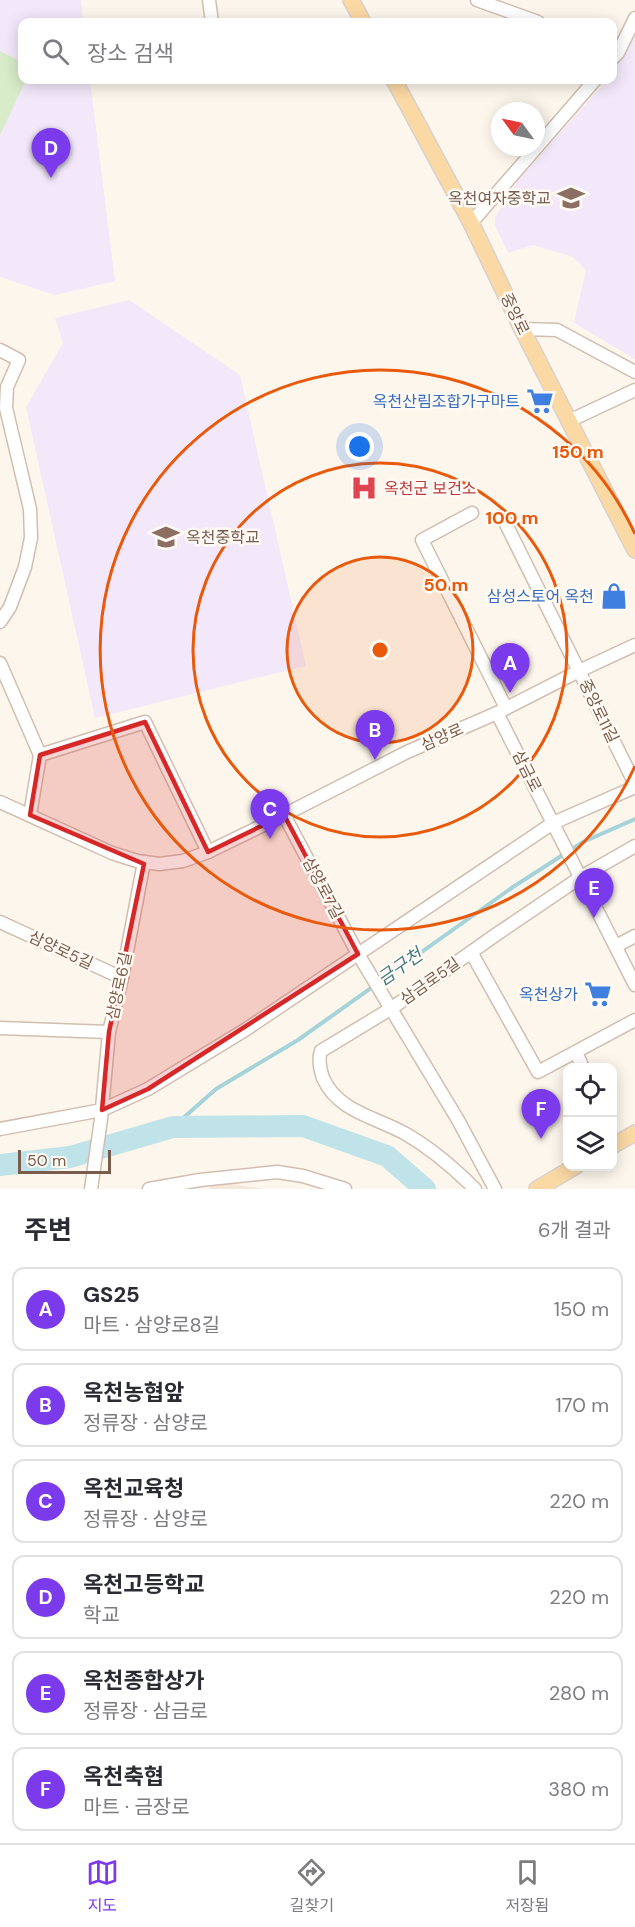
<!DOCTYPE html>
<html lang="ko">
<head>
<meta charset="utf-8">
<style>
  :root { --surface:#fff; --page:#f2f2f3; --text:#2b2b33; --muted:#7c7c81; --line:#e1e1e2; --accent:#7c3aed }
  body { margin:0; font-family:"DM Sans","Noto Sans KR",sans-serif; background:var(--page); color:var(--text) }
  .controls { position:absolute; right:18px; bottom:18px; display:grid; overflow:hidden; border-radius:12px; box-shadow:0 3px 15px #0003 }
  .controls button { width:54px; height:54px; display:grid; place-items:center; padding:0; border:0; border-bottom:2px solid var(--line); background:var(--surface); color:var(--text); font:30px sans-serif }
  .compass { position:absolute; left:491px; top:102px; width:54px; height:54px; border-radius:50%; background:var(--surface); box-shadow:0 3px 15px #0003; rotate:303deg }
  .scale { position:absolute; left:18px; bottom:15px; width:93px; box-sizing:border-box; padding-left:6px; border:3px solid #7a5c4d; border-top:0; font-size:16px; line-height:21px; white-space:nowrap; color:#7a5c4d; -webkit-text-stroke:4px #fffaf3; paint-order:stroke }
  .you { position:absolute; left:360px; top:447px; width:21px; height:21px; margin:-15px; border:4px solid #fff; border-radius:50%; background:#1a73e8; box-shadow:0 0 0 9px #1a73e833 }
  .badge { display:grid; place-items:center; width:39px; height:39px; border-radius:50%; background:var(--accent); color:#fff; font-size:20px; font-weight:700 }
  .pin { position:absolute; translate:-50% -50px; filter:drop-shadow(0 2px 3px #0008) }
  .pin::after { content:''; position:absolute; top:32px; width:21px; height:18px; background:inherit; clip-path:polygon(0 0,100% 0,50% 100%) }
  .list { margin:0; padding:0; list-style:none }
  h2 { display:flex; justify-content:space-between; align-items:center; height:78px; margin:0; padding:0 24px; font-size:26px }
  h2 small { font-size:20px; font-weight:400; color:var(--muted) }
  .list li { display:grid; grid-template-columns:39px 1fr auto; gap:18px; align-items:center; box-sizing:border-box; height:84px; margin:0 12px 12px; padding:0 12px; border:2px solid var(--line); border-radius:12px }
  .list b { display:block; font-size:22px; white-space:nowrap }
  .list p { margin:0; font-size:20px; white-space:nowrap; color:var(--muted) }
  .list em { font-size:20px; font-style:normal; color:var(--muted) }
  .icon { flex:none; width:33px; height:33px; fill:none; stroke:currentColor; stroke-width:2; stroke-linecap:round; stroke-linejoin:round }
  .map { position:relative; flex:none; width:635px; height:1189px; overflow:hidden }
  .search { position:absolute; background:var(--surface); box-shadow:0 3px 15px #0003; left:18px; right:18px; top:18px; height:66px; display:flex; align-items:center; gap:15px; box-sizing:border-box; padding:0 21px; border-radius:12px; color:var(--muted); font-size:22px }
  .sheet { height:654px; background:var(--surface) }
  nav { display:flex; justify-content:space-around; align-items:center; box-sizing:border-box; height:84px; border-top:2px solid var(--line); background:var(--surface); font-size:16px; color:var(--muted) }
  nav a { display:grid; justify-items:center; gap:3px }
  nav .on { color:var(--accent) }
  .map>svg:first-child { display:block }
</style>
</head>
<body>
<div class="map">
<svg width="635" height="1189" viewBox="0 0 635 1189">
  <rect width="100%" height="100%" fill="#fdf6ec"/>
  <!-- residential -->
  <path fill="#f5e8da" d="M232 1184 263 1189H210V1186Z"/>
  <!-- education -->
  <g fill="#f3e8fa">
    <path d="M0 0H81L83 22H22V80H90L115 281 55 295 0 277Z"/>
    <path d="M635 30V359L574 323 586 270 573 257 533 245 508 253 495 225V217L519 179 607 80H612L613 70Z"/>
    <path d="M129 300 240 375 306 666 95 718 26 407 63 343 55 318Z"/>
  </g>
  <!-- grass -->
  <path fill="#d8ecc9" d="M0 51 22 62V80H26L0 135Z"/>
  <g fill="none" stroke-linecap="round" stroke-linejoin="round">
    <!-- stream -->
    <path stroke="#a5d3da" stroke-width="4" d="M173 1127 216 1089 298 1040 513 887 583 842 635 819"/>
    <!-- river -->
    <path stroke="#bfe3e8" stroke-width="22" d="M0 1165 70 1157 173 1127 303 1126 387 1156 425 1189"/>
    <defs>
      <g id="minor">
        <path d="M209 0 212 22"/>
        <path d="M477 0 538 22"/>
        <path d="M612 59 618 53 635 18"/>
        <path d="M471 223 595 80"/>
        <path d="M522 329 557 330 635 372"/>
        <path d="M0 350 19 360 7 387 6 408 30 509 31 538 25 567 10 607 0 622"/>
        <path d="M569 421 635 390"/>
        <path d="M472 513 422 540 506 708"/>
        <path d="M502 516 635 784"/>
        <path d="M0 663 40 755 145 722 208 852"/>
        <path d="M497 713 635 985"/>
        <path d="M0 802 112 853 137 861 159 864 183 861 208 852 284 815 407 752 497 713 579 671 635 645"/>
        <path d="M30 815 40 755"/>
        <path d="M284 815 358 954 458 1120 495 1189"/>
        <path d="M0 922 122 978"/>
        <path d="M616 946 635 936"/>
        <path d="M471 952 538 1072 635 1020"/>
        <path d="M0 1028 109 1032"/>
        <path d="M576 1052 583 1068"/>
        <path d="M0 1129 102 1110 148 1089 245 1030 553 823 635 787"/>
        <path d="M91 1189 101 1119 109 1032 122 978 144 862"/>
        <path d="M149 1189 200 1180 277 1172 303 1176 345 1189"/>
        <path d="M475 1189C455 1169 430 1148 406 1134 376 1117 338 1112 323 1078 320 1069 318 1059 321 1051L392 1008 494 936 581 877 635 846"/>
      </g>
      <g id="major">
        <path d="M351 0 363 22"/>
        <path d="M394 80 471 223 522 329 635 550"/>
        <path d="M612 1146 635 1133"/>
        <path d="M537 1189 576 1166"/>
      </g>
    </defs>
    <!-- minor casing -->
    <use href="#minor" stroke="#d1beb0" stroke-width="15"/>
    <!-- major casing -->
    <use href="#major" stroke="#dad1cd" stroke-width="18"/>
    <!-- minor -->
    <use href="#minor" stroke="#fff" stroke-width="12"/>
    <!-- major -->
    <use href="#major" stroke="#fbd9a5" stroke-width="15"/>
  </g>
  <!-- marked area -->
  <path fill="#d62828" fill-opacity="0.2" stroke="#d62828" stroke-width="4.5" stroke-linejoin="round" d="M145 722 208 852 284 815 358 954 148 1089 102 1110 109 1032 144 864 30 815 40 755Z"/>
  <!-- distance rings -->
  <circle cx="380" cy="650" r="93" fill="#e8590c" fill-opacity=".12"/>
  <g fill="none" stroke="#e8590c" stroke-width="3">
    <circle cx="380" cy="650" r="93"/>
    <circle cx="380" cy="650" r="187"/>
    <path d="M635 766A280 280 0 1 1 635 534"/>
  </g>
  <!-- icons -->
  <defs>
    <symbol id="school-bare" viewBox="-9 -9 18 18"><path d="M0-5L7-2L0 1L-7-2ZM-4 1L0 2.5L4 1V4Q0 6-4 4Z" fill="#8d6e63" stroke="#fffaf3" stroke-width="2.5" paint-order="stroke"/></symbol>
    <symbol id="supermarket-bare" viewBox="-9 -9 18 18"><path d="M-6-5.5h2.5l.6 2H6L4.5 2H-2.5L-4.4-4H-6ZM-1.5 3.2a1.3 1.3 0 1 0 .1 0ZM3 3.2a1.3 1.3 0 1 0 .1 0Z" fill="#3f7fe0" stroke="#fffaf3" stroke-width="2.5" paint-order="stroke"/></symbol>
    <symbol id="hospital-bare" viewBox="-9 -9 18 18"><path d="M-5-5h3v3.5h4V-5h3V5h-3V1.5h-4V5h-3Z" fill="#e0444e" stroke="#fffaf3" stroke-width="2.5" paint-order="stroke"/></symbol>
    <symbol id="shop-bare" viewBox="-9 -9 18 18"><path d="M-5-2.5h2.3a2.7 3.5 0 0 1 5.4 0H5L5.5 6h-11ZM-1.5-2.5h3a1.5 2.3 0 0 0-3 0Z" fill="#3f7fe0" stroke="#fffaf3" stroke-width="2.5" paint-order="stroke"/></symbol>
  </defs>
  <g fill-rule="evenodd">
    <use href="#school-bare" x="552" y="179" width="38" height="38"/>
    <use href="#supermarket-bare" x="521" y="382" width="38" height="38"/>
    <use href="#hospital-bare" x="345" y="469" width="38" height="38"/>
    <use href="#school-bare" x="147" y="518" width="38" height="38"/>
    <use href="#shop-bare" x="595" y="577" width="38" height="38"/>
    <use href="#supermarket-bare" x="579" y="975" width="38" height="38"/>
  </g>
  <g text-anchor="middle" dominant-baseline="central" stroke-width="5" stroke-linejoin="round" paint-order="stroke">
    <!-- education labels -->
    <g font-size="16" fill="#785e54" stroke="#fffaf3" text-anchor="end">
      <text x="551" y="198">옥천여자중학교</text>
      <text x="186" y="537" text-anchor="start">옥천중학교</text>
    </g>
    <!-- street labels -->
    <g font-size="16" fill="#7a5c4d" stroke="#fffaf3">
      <text transform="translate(515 314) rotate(64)">중앙로</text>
      <text transform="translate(599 711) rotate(64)">중앙로11길</text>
      <text transform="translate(442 737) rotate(-24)">삼양로</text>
      <text transform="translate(527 771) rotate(63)">삼금로</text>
      <text transform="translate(323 888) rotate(62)">삼양로7길</text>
      <text transform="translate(61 950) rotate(25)">삼양로5길</text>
      <text transform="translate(430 981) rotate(-35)">삼금로5길</text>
      <text transform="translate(119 986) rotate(-78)">삼양로6길</text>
    </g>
    <!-- shop labels -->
    <g font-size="16" fill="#366cbe" stroke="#fffaf3" text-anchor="end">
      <text x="520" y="401">옥천산림조합가구마트</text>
      <text x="594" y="596">삼성스토어 옥천</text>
      <text x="578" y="994">옥천상가</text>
    </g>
    <!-- health labels -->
    <g font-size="16" fill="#be3a42" stroke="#fffaf3" text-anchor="start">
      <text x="384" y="488">옥천군 보건소</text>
    </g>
    <!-- water labels -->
    <g font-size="18" font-style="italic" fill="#437c86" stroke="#fffaf3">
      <text transform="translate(400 967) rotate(-35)">금구천</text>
    </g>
  </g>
  <circle cx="380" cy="650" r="9" fill="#e8590c" stroke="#fffaf3" stroke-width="3"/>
  <g font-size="18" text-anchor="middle" font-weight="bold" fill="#e8590c" stroke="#fffaf3" stroke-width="5" stroke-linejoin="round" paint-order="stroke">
    <text x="578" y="458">150 m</text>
    <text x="512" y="524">100 m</text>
    <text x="446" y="591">50 m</text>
  </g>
</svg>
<div class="controls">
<button><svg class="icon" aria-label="locate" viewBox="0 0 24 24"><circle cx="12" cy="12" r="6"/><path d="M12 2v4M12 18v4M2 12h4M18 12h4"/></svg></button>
<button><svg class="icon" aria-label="layers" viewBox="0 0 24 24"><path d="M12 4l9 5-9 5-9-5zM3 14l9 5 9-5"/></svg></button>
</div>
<svg class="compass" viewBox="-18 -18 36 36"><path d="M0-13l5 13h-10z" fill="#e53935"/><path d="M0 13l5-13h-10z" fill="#7c7c81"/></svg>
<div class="scale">50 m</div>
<div class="you"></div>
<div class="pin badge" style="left:510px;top:693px">A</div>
<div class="pin badge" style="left:375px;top:760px">B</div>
<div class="pin badge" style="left:270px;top:839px">C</div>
<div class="pin badge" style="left:51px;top:178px">D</div>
<div class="pin badge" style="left:594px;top:918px">E</div>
<div class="pin badge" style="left:541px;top:1139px">F</div>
<div class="search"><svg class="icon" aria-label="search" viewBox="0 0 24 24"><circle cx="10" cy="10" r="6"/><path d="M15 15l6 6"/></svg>장소 검색</div>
</div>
<section class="sheet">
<h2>주변<small>6개 결과</small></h2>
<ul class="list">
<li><span class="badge">A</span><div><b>GS25</b><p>마트 · 삼양로8길</p></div><em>150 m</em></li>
<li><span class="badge">B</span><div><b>옥천농협앞</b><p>정류장 · 삼양로</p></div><em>170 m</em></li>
<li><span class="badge">C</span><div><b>옥천교육청</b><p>정류장 · 삼양로</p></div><em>220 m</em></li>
<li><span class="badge">D</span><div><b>옥천고등학교</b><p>학교</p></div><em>220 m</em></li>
<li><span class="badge">E</span><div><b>옥천종합상가</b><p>정류장 · 삼금로</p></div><em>280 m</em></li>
<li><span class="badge">F</span><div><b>옥천축협</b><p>마트 · 금장로</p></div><em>380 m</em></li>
</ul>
</section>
<nav>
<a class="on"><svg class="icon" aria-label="map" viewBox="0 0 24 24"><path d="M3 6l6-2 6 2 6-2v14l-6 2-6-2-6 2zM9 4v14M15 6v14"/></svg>지도</a>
<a><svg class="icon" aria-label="directions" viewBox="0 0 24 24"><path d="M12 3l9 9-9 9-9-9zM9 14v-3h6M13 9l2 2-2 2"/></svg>길찾기</a>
<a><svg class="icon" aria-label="saved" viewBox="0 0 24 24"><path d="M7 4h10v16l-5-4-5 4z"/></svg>저장됨</a>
</nav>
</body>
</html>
